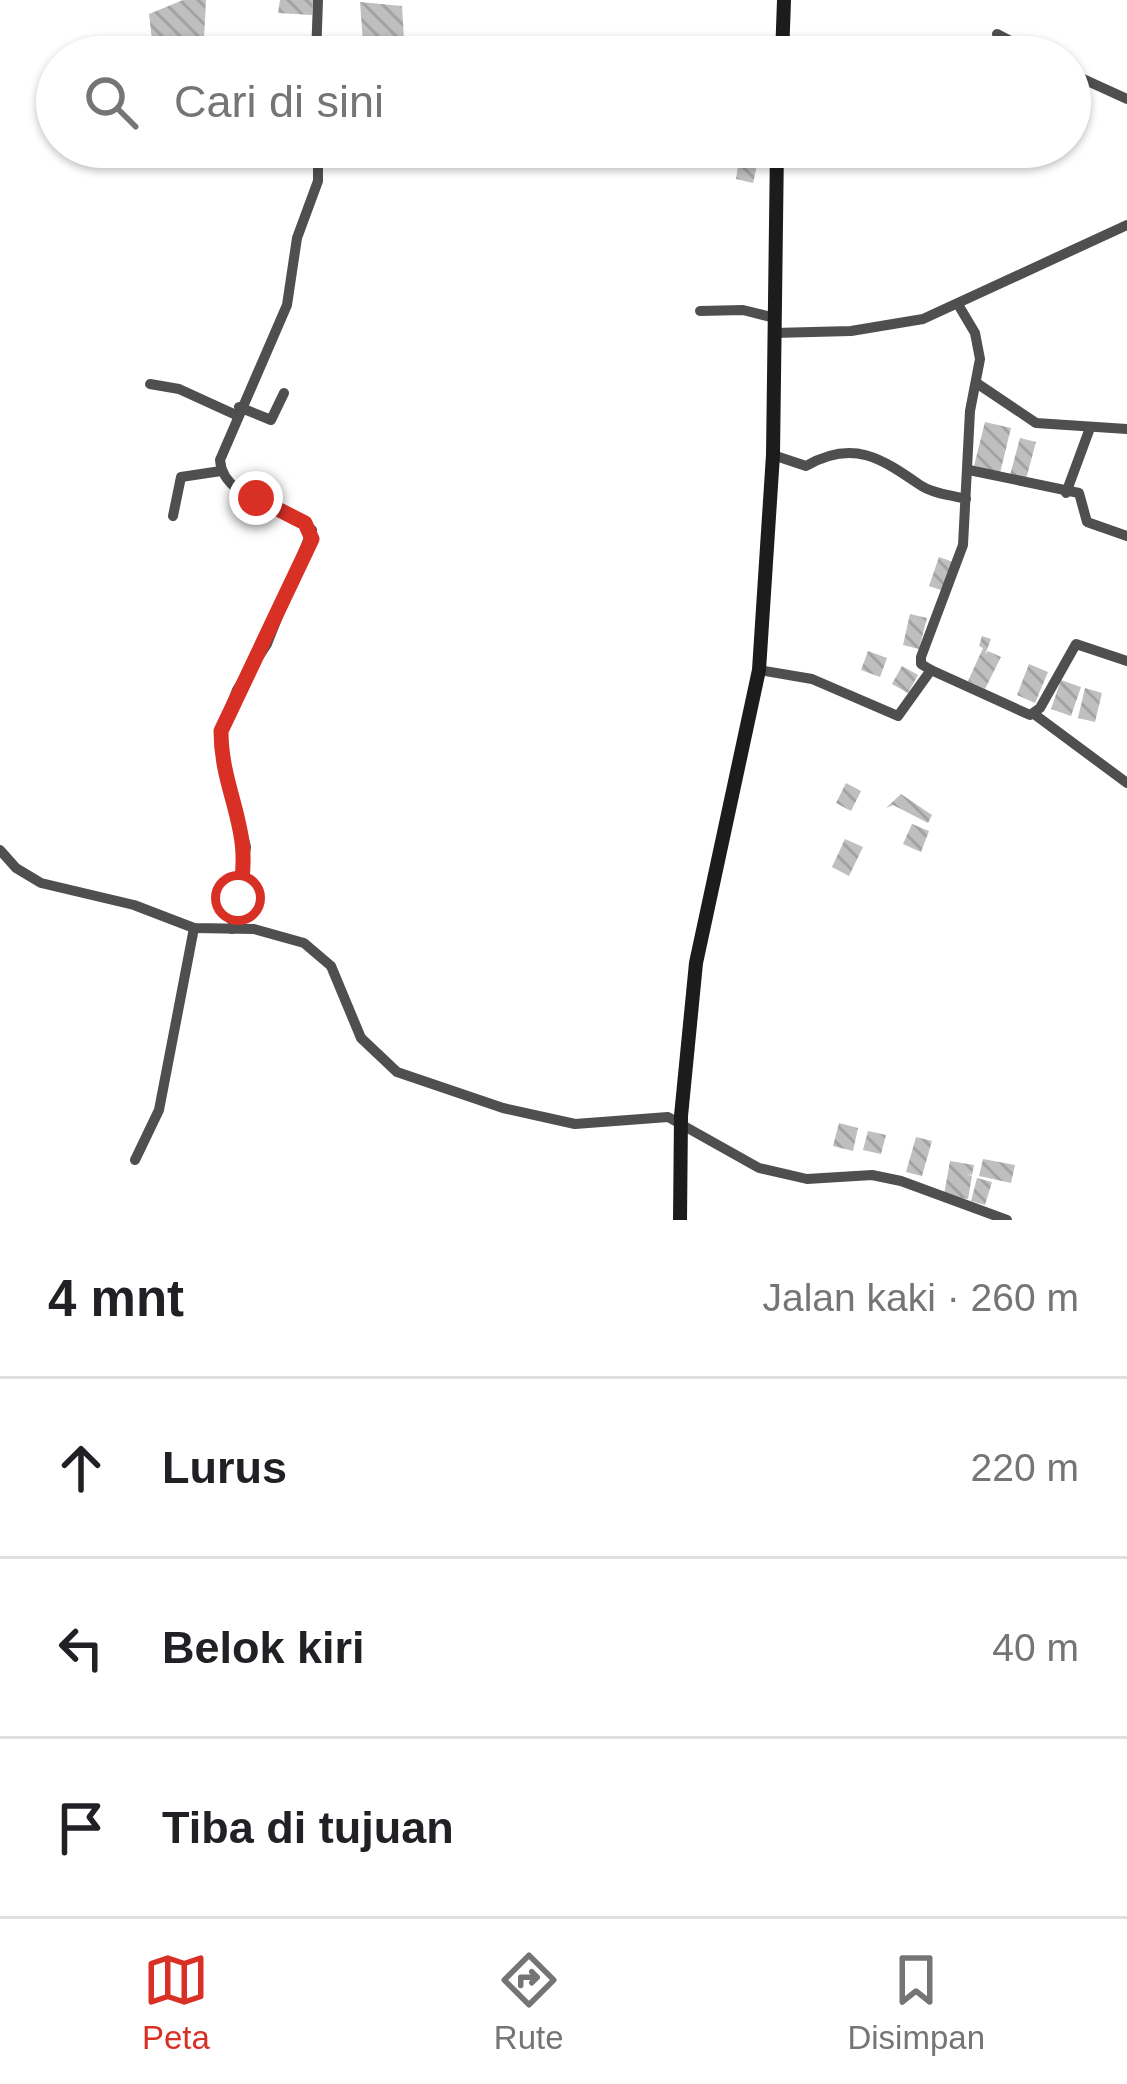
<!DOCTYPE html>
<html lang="id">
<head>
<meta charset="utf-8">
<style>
  :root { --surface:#fff; --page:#f6f6f6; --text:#202124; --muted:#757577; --line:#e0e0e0; --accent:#d93025 }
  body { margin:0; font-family:Arial,sans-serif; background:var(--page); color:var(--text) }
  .stop { position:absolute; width:36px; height:36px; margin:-27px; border:9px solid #d93025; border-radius:50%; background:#fff }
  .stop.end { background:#d93025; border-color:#fff; box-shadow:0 3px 12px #0008 }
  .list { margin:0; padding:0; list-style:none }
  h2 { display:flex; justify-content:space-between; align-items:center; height:156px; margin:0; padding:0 48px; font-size:51px }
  h2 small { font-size:39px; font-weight:400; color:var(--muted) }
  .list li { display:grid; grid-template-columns:78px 1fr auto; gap:36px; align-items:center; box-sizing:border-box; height:180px; padding:0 48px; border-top:3px solid var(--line) }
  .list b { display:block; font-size:45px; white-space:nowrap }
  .list em { font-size:39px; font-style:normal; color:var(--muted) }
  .icon { flex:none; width:66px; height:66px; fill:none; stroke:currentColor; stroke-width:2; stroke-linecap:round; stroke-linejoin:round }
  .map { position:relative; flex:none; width:1127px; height:1220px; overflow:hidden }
  .search { position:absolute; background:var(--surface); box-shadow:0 3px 9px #0004; left:36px; right:36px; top:36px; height:132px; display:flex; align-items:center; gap:30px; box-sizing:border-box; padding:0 42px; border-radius:66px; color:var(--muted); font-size:45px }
  .sheet { height:696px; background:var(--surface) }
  nav { display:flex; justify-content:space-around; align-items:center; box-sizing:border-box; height:168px; border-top:3px solid var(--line); background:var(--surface); font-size:33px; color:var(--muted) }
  nav a { display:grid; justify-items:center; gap:6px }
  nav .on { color:var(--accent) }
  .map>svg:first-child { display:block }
</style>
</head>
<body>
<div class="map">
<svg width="1127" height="1220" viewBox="0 0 1127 1220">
  <defs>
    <pattern id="building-back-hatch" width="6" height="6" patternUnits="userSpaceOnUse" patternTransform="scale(3)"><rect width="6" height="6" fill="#bfbfbf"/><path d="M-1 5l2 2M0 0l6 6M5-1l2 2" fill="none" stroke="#a2a2a2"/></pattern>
  </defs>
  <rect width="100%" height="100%" fill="#fff"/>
  <!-- building -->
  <g fill="url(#building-back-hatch)">
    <path d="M183 0H206L203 57H154L149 14Z"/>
    <path d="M280 0H313L312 15 278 13Z"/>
    <path d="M360 2 402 6 405 57H364Z"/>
    <path d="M741 147H761L753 183 736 179Z"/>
    <path d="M985 422 1011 428 1000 473 974 466Z"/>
    <path d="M1020 438 1036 442 1026 479 1010 475Z"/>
    <path d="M939 557 953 562 944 591 929 586Z"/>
    <path d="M910 614 927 618 919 649 903 645Z"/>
    <path d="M982 636 991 639 985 655 988 651 1001 657 985 689 968 681 983 648 979 646Z"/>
    <path d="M868 651 887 658 880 677 861 670Z"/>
    <path d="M1029 664 1048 672 1035 703 1017 695Z"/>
    <path d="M902 666 918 675 908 693 892 684Z"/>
    <path d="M1061 680 1081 687 1071 716 1051 709Z"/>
    <path d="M1085 688 1102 693 1095 722 1078 718Z"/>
    <path d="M846 783 861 791 851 811 836 803Z"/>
    <path d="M901 794 932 815 928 823 893 805 886 808Z"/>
    <path d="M912 824 929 831 921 852 903 844Z"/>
    <path d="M845 839 863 847 849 876 832 867Z"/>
    <path d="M839 1123 858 1128 853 1151 833 1146Z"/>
    <path d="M868 1131 886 1135 881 1154 863 1150Z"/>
    <path d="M916 1137 932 1141 922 1176 906 1172Z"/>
    <path d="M983 1159 1015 1165 1011 1183 979 1176Z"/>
    <path d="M950 1161 974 1165 972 1175 966 1174 972 1176 968 1199 944 1195Z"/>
    <path d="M977 1178 992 1182 985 1205 971 1201Z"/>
  </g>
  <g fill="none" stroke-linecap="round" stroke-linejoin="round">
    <!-- street -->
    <g stroke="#4f4f4f" stroke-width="10">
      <path d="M997 34 1041 57"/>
      <path d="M316 57 318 0"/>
      <path d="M1070 73 1127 99"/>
      <path d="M700 311 743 310 775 318"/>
      <path d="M774 333 851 331 923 319 1127 225"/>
      <path d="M150 384 179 389 236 415"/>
      <path d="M978 384 1036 423 1127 429"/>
      <path d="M239 407 271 420 284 393"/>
      <path d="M773 455 806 466C853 439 881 458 920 485 933 494 952 495 966 499"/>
      <path d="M969 470 1079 493 1087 522 1127 536"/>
      <path d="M1066 493 1090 428"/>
      <path d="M173 516 181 477 221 471"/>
      <path d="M759 670 812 679 898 716 931 670 1030 715 1040 708 1076 644 1127 661"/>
      <path d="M931 670 921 664V657L963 545 970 411 980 359 975 333 959 306"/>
      <path d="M1034 714 1127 783"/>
      <path d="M0 850 16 868 41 883 134 905 194 928 254 929 304 943 331 966 361 1038 397 1072 503 1108 575 1124 668 1117 759 1168 807 1179 872 1175 901 1181 1007 1220"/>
      <path d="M232 929 246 847 221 752V731L237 690 267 644 312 530C287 505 223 501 220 460L287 305 297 238 318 181V147"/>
      <path d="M135 1160 159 1110 194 928"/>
    </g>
    <!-- secondary -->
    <g stroke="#1c1c1c" stroke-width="14">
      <path d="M782 57 784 0"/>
      <path d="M680 1220 681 1116 696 963 759 670 773 455 777 147"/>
    </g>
  </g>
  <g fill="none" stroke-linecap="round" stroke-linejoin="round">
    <!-- route -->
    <path stroke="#d93025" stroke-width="15" d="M238 898C256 831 221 794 221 731L312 539 305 523 256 498"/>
  </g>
</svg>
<div class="stop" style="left:238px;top:898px"></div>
<div class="stop end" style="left:256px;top:498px"></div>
<div class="search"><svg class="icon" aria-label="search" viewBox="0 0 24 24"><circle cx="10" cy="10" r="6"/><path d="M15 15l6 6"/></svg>Cari di sini</div>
</div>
<section class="sheet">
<h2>4 mnt<small>Jalan kaki · 260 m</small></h2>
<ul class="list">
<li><svg class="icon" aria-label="ahead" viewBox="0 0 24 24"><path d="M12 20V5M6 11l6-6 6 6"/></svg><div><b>Lurus</b></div><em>220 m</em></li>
<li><svg class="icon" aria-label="left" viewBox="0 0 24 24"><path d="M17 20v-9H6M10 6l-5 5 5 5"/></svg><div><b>Belok kiri</b></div><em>40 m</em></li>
<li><svg class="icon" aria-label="arrive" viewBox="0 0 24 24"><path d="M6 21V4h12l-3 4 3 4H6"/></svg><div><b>Tiba di tujuan</b></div></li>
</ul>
</section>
<nav>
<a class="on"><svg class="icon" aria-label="map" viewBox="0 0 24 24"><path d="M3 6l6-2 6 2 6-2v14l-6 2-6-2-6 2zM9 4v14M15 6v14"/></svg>Peta</a>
<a><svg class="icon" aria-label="directions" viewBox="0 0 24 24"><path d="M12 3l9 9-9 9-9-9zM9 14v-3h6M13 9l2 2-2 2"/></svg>Rute</a>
<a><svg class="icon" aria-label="saved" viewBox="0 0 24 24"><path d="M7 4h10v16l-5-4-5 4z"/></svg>Disimpan</a>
</nav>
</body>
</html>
